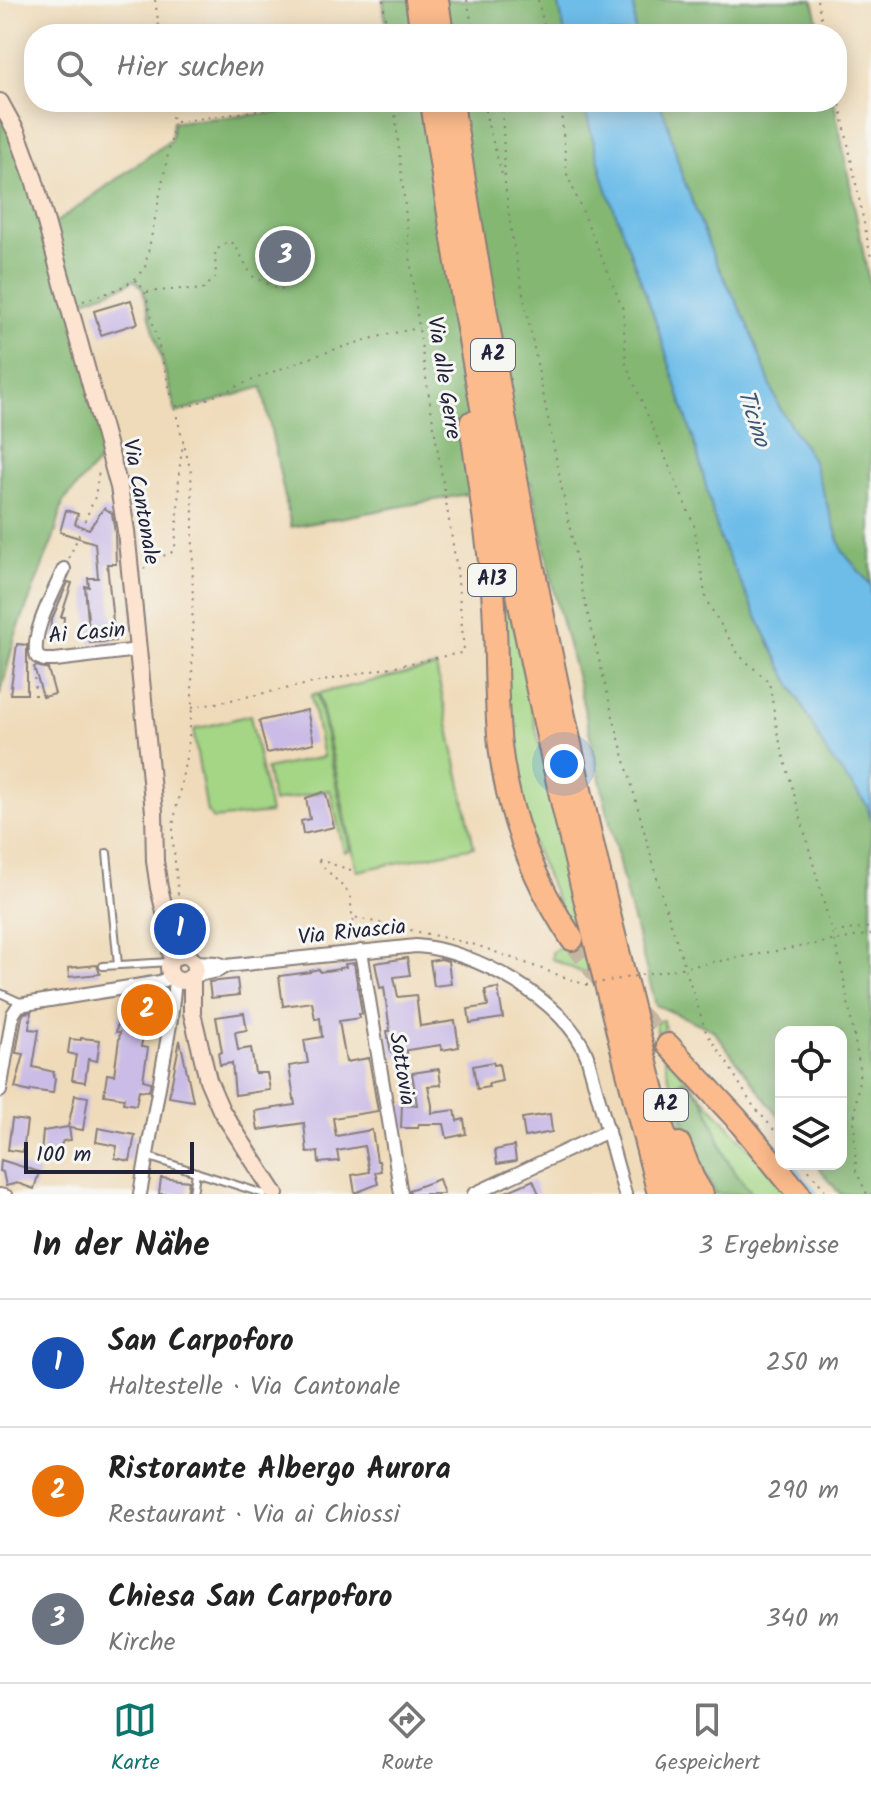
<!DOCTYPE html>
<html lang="de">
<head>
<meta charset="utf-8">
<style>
  :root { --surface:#fff; --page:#f6f6f6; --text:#222; --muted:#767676; --line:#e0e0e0; --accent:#0f766e }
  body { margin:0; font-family:Kalam,sans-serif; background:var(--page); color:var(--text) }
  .controls { position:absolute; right:24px; bottom:24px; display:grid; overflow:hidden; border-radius:16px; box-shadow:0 4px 20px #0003 }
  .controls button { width:72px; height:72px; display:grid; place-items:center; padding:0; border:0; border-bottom:2px solid var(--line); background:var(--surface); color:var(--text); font:40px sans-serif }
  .scale { position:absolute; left:24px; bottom:20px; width:170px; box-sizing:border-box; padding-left:8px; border:4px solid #22223b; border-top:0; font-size:22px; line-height:28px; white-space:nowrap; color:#22223b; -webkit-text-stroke:6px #f6f6f2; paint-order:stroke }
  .you { position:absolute; left:564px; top:764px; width:28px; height:28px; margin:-20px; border:6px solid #fff; border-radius:50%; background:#1a73e8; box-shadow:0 0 0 12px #1a73e833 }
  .badge { display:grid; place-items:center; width:52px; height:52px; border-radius:50%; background:var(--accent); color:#fff; font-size:26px; font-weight:700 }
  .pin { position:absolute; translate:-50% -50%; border:4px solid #fff; box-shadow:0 2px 8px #0006 }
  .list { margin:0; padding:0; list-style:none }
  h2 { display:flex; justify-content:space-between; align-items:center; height:104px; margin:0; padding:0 32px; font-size:34px }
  h2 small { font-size:26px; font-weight:400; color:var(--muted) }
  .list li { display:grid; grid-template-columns:52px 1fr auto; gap:24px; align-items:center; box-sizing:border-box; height:128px; padding:0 32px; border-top:2px solid var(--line) }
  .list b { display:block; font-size:30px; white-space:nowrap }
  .list p { margin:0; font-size:26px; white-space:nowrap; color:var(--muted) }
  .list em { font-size:26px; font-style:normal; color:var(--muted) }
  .icon { flex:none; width:44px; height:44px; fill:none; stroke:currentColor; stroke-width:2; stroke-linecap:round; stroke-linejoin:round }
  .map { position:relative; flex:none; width:871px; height:1194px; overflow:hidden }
  .search { position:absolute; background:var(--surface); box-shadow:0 4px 20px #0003; left:24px; right:24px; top:24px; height:88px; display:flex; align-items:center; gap:20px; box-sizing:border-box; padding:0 28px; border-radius:32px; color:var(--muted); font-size:30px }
  .sheet { height:488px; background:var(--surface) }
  nav { display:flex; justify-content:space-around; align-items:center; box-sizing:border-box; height:112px; border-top:2px solid var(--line); background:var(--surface); font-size:22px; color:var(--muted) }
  nav a { display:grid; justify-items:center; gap:4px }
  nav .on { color:var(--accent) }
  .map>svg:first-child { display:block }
</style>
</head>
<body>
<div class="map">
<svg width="871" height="1194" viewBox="0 0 871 1194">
  <rect width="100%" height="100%" fill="#f6f6f2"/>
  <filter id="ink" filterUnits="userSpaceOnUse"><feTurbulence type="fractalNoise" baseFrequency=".0125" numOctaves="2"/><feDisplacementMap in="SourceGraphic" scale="16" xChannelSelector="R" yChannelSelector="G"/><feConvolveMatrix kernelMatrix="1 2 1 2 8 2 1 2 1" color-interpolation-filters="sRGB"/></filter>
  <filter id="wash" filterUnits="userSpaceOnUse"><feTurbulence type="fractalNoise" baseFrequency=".006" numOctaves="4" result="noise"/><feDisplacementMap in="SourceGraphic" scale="32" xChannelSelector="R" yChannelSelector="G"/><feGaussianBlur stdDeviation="1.8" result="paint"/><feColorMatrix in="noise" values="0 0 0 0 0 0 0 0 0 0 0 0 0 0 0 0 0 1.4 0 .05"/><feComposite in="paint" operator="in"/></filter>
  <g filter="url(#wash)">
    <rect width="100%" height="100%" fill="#efdbba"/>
    <!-- green -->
    <g fill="#a4d685" stroke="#637c60" stroke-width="2">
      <path d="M499 563C529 685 551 808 581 930H577L567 924 511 792Z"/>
      <path d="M436 667 474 847 357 871 319 693Z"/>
      <path d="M317 693 350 850 344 852 330 790 273 802 266 769 323 757 311 695Z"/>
      <path d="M250 715 270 813 213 819 207 812 194 736 195 729Z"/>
      <path d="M581 933 592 977 552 959V952Z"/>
      <path d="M663 1020 672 1063 790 1194H753L741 1181 726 1158 703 1099 678 1084C681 1121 695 1164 717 1194H712L690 1150 683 1132 655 1022Z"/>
    </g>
    <!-- forest -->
    <g fill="#83b772" stroke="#526c56" stroke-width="2">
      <path d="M383 0H813L821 34H387Z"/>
      <path d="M0 102 48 228 171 140 173 122 399 102H834L871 292V1194H840L816 1164H841V1032H781V1119L713 1030 656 1005 627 898 578 682 555 596 531 482 291 527 262 387 176 413 142 287 134 280 123 286 71 305 110 449 63 502 56 531 15 637 0 696Z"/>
      <path d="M682 1080C711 1094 713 1131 726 1158 732 1171 743 1183 753 1194H717L714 1190C696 1156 681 1123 678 1084Z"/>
    </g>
    <!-- water -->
    <g fill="#6ebde9" stroke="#487092" stroke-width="2">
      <path d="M558 0H634L635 34H565Z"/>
      <path d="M583 102H659L667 121 681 172 714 258 748 324 778 405 812 459 843 552 871 585V821L867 805 828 755 772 648 720 540 696 448 656 322 605 184Z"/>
    </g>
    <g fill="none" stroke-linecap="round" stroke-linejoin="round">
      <!-- stream -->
      <g stroke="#6ebde9" stroke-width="3">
        <path d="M711 1070 781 1151"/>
        <path d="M792 1164 817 1194"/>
      </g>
    </g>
    <g id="blocks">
      <!-- building -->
      <g fill="#cabce6">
        <path d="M290 246 292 250 297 247 301 256 294 259 295 262 275 271 268 256Z"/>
        <path d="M131 300 138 323 101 335 94 311Z"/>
        <path d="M104 508 112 513 115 533 116 564H107L115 641 90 643 85 586 89 587 88 578H98L95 543 60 532 66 510 78 514 75 524 89 529Z"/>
        <path d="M68 582 72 583 61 617H64L63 632H56L52 641H49L51 621Z"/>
        <path d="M17 644 27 645V694H10Z"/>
        <path d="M36 666 48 669 55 694 43 697 34 667Z"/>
        <path d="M307 710 314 743 267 753 259 721Z"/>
        <path d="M323 792 326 794 334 827 303 834 301 821 310 819 306 798Z"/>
        <path d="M407 958 410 975 394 977 398 997 416 995 420 1026 455 1021 459 1047 442 1050 441 1045 407 1050V1056L395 1058 394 1053H391L387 1031H390L384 987 380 988 375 963Z"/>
        <path d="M441 959 448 961 451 984 434 986 430 961Z"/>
        <path d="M354 963 362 1014H359L360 1018 339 1021 346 1062 369 1058 378 1111 333 1118 336 1136 372 1130 377 1161H379L381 1171 375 1172 378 1184 355 1193 352 1175 369 1172 364 1146 337 1151 339 1161 319 1163 318 1152 307 1153 304 1123 258 1130 255 1111 295 1105 289 1066 308 1063 304 1040 322 1037 320 1018 315 1019 312 1002 283 1006 279 976 310 972V971L319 969 320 972 339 969V968L346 967 345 964Z"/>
        <path d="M97 965 100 974 69 977 68 968Z"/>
        <path d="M237 979 239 995 211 998 209 982Z"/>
        <path d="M498 988 503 1018 470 1023 468 1009 488 1006 485 990Z"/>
        <path d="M129 996 146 998 145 1000 149 1001 141 1047 148 1048 143 1080 151 1082 149 1091 139 1090 136 1105 123 1103 124 1098 104 1095 107 1074 114 1075 120 1032H116L119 1015 124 1016Z"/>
        <path d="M31 1012 29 1029 39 1030 33 1067 54 1072 53 1077 55 1078 53 1093 31 1090 30 1092 15 1088 24 1054 16 1053 22 1017 24 1013Z"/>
        <path d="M244 1013 247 1030 235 1032 238 1050 251 1048 255 1073H267L270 1090 235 1095 232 1063 220 1065 218 1053 222 1052 216 1017Z"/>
        <path d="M81 1038 100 1040 97 1061 88 1059 85 1082 72 1080 76 1055 68 1053 70 1039 81 1040Z"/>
        <path d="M180 1040 190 1086 193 1101 169 1097Z"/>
        <path d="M493 1062 494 1065 499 1064 502 1081 488 1084 489 1087 477 1089 473 1066Z"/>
        <path d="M439 1069 441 1085 428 1086 432 1105V1113L455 1110 457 1121 464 1119 466 1134 447 1138 444 1124H419L418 1128H401L402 1104 417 1105 412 1073Z"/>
        <path d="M75 1095 88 1097 83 1130 69 1128 71 1140 63 1141 56 1155 41 1154 43 1131 68 1127Z"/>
        <path d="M550 1114 552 1132 525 1137 522 1118Z"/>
        <path d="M12 1119 27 1121 23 1152 8 1150Z"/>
        <path d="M98 1128 135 1135 130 1161 115 1158 117 1146 96 1142Z"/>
        <path d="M514 1146 516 1161 497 1164 495 1150Z"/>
        <path d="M1 1160 39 1172 34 1189 17 1183 6 1186 3 1172 0 1171Z"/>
        <path d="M161 1178 189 1181 187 1194H159Z"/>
        <path d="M439 1179 444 1194H410L409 1190Z"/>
        <path d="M533 1180 539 1194H501L522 1185Z"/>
      </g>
    </g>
  </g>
  <g filter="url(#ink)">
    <use href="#blocks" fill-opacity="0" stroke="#887e7a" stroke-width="2"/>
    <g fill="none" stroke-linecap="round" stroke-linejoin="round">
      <!-- motorway-tunnel -->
      <path stroke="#c6b6a1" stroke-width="22" stroke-dasharray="22 11" stroke-linecap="butt" d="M572 939 601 978 668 1045"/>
      <defs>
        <g id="service">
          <path d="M107 853 118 965"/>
          <path d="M103 966 170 962"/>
          <path d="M0 993 22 1003"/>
          <path d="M146 1156 264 1194"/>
          <path d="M0 1192 8 1194"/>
          <path d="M193 1194 196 1172"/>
        </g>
        <g id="minor">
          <path d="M64 569C54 592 30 634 37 657L44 660H55L138 650"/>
          <path d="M361 951 401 1194"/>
          <path d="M194 962 217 963 226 966"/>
          <path d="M192 976 217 971 226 966 416 946C472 949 567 1001 587 1056L625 1194"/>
          <path d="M0 1091 13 1014 19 1005 160 982 172 976"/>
          <path d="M140 1194 171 1019 175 979"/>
          <path d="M474 1194 608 1131"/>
        </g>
        <g id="secondary">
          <path d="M0 102 17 133 34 179 119 487 126 531 149 759 154 812 155 861 159 888 168 924 172 959"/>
          <circle cx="182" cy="968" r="13"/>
          <path d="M192 976V1013L208 1080 221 1110 275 1194"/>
        </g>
        <g id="motorway">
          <path d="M417 0 422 34"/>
          <path d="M437 0 442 34"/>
          <path d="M432 102C466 338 511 573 563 805 593 936 626 1065 659 1194"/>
          <path d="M452 102C489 351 536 598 592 843 619 960 650 1077 679 1194"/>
          <path d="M471 423C479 483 490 544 494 605 497 652 495 699 500 745 508 816 533 880 572 939"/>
          <path d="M668 1045 736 1118 799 1194"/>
          <path d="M679 1144 693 1179 702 1194"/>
        </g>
      </defs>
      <!-- service casing -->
      <use href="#service" stroke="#887e7a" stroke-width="10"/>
      <!-- minor casing -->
      <use href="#minor" stroke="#887e7a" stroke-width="16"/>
      <!-- secondary casing -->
      <use href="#secondary" stroke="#887e7a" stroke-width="20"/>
      <!-- motorway casing -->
      <use href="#motorway" stroke="#887e7a" stroke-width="26"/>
      <!-- path -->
      <g stroke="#887e7a" stroke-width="2" stroke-dasharray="2 6" stroke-linecap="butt">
        <path d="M155 0 160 34"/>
        <path d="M383 0 387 34"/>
        <path d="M467 0 474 34"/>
        <path d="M538 0 546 34"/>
        <path d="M817 0 825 34"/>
        <path d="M837 89 871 258"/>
        <path d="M485 102 487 121 503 178"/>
        <path d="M502 102 505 184 512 238 583 594 612 713 661 893 706 1032 729 1066 751 1103 781 1138"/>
        <path d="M560 102 567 174 623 309 626 364 694 525 706 600 739 655 769 682 778 735 842 969 860 1069 854 1122 856 1171 867 1194"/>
        <path d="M176 122 317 102"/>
        <path d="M135 280 139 283 145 292 191 472 193 515 192 708 188 747 173 826V841L180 915"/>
        <path d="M147 292 181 289 202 290 216 277 215 251 227 242 233 243 235 245 252 276 280 290 283 289 284 286 270 269"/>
        <path d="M83 301C105 293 132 288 145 267L171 140 173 122 170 102"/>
        <path d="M176 406H190C264 375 340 342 419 328"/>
        <path d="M69 558 95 497 99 471"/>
        <path d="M144 569 153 560 171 553 175 547 178 511 179 473 183 442"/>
        <path d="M34 670 35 696"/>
        <path d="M192 708 440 657 461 653 464 650 457 570 424 365 413 284 394 102"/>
        <path d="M351 870 316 859 350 894 352 915"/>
        <path d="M834 932 871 927"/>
        <path d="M355 938 353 917 476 945 586 985"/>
        <path d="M804 1164 828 1194"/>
      </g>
      <!-- service -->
      <use href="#service" stroke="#fff" stroke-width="6"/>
      <!-- minor -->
      <use href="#minor" stroke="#fff" stroke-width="12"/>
      <!-- secondary -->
      <use href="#secondary" stroke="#fde4d1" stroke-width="16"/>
      <!-- motorway -->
      <use href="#motorway" stroke="#fbbb8c" stroke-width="22"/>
      <!-- path-bridge -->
      <path stroke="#887e7a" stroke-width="2" stroke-dasharray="2 6" stroke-linecap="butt" d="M586 985 871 934"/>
    </g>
  </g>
  <g text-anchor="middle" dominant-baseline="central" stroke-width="6" stroke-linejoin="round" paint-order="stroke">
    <!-- shield labels -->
    <g fill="#f6f6f2" stroke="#626272" stroke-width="2">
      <rect x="471" y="339" width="44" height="32" rx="6"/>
      <rect x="468" y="564" width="48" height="32" rx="6"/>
      <rect x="644" y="1089" width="44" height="32" rx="6"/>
    </g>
    <g font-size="20" font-weight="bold" fill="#22223b">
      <text x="493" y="355">A2</text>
      <text x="492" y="580">A13</text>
      <text x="666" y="1105">A2</text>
    </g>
    <!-- street labels -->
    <g font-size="22" fill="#22223b" stroke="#f6f6f2">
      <text transform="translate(443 378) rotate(81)">Via alle Gerre</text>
      <text transform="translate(140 502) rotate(80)">Via Cantonale</text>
      <text transform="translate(87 634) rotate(-5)">Ai Casin</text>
      <text transform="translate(352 933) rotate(-6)">Via Rivascia</text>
      <text transform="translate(401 1069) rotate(81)">Sottovia</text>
    </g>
    <!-- water labels -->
    <g font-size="24" font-style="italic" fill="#3d5878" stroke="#f6f6f2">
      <text transform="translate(753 418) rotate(72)">Ticino</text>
    </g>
  </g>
</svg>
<div class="controls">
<button><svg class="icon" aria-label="locate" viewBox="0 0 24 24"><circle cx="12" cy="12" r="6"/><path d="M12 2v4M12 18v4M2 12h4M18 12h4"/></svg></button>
<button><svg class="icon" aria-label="layers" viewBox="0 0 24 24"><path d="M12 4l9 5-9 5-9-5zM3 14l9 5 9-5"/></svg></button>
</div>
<div class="scale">100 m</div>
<div class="you"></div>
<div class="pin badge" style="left:180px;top:929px;background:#1a4fb4">1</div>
<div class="pin badge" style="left:147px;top:1010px;background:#e8710a">2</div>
<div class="pin badge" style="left:285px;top:256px;background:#6b7280">3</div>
<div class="search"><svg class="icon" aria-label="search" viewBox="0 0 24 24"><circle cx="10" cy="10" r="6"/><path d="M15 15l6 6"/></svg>Hier suchen</div>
</div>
<section class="sheet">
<h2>In der Nähe<small>3 Ergebnisse</small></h2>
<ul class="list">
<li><span class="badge" style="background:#1a4fb4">1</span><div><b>San Carpoforo</b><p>Haltestelle · Via Cantonale</p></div><em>250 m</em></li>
<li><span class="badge" style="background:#e8710a">2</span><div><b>Ristorante Albergo Aurora</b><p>Restaurant · Via ai Chiossi</p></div><em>290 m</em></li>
<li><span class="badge" style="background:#6b7280">3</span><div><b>Chiesa San Carpoforo</b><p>Kirche</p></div><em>340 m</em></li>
</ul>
</section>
<nav>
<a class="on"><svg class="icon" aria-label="map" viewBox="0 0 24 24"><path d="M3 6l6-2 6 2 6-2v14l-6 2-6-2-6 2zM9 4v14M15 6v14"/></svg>Karte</a>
<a><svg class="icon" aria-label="directions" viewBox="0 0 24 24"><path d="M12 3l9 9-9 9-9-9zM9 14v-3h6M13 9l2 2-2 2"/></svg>Route</a>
<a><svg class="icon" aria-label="saved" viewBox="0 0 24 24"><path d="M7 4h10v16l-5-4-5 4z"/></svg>Gespeichert</a>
</nav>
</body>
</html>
